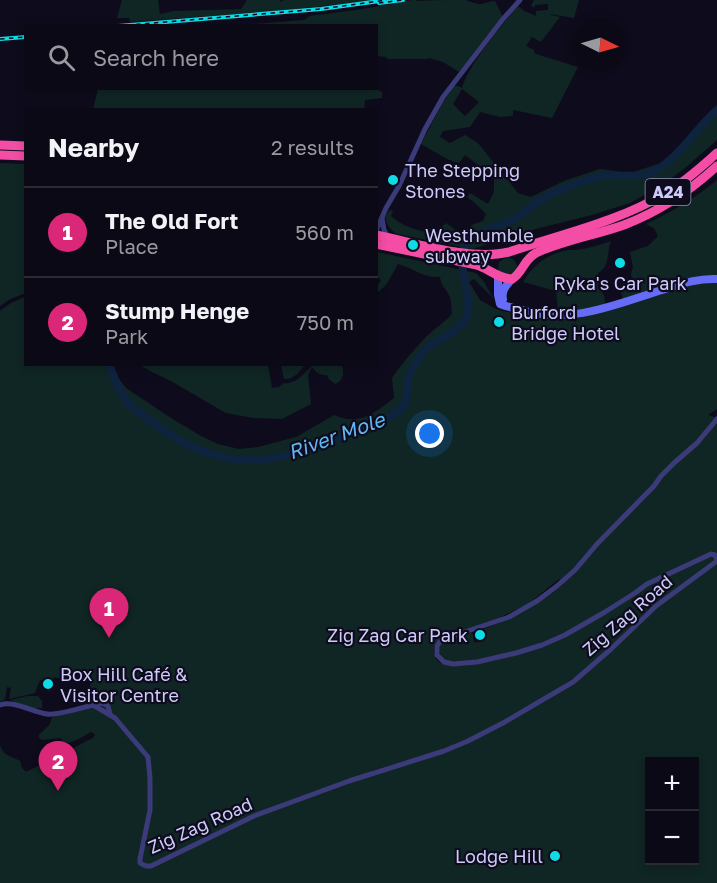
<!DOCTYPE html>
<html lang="en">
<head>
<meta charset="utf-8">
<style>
  :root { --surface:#0a0915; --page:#181722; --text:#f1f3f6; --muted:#999aa0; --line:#2a2a34; --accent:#db2777 }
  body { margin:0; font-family:"Golos Text",sans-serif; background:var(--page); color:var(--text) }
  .controls { position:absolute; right:18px; bottom:18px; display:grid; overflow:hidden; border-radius:0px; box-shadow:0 3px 9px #0003 }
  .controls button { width:54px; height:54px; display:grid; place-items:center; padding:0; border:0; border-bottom:2px solid var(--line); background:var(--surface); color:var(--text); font:30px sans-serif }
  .compass { position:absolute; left:573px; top:18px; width:54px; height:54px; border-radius:50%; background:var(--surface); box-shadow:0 3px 9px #0003; rotate:95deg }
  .you { position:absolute; left:430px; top:434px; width:21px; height:21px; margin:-15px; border:4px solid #fff; border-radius:50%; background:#1a73e8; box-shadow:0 0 0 9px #1a73e833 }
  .badge { display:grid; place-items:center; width:39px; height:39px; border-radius:50%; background:var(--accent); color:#fff; font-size:20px; font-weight:700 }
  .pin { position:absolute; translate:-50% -50px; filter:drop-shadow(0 2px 3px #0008) }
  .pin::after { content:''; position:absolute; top:32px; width:21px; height:18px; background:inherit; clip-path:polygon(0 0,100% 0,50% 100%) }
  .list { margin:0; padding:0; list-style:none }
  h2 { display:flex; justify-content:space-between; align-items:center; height:78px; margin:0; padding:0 24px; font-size:26px }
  h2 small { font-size:20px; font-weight:400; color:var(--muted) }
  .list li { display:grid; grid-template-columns:39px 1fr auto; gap:18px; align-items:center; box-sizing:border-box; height:90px; padding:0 24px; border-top:2px solid var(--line) }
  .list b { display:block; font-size:22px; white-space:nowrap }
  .list p { margin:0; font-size:20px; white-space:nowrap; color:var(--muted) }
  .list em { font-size:20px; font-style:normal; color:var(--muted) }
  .icon { flex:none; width:33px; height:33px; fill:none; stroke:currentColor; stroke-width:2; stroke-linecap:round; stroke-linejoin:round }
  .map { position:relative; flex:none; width:717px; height:883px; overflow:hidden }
  .search { position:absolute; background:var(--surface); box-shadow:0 3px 9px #0003; left:24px; top:24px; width:354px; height:66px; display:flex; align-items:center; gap:15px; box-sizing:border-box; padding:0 21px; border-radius:0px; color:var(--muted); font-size:22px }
  .panel { position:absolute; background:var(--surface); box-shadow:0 3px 9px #0003; left:24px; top:108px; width:354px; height:258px; border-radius:0px }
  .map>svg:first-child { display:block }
</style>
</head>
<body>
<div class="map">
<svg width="717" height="883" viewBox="0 0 717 883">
  <rect width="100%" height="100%" fill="#0e0c1c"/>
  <!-- green -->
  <g fill="#102624" fill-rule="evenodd">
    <path d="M122 0H158L160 14 174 11 241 9 247 0H279L281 2 284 0H375L288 10 130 22 129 18H117Z"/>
    <path d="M412 0H416L417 1C429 0 455 0 466 0 471 2 475 4 480 4 485 4 489 1 495 1L503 17 478 50 459 72 443 62 429 58 426 59H388L386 57 377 56 376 26H227L304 20 310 16 363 9Z"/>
    <path d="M533 0H579L574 18 550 14 551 15 560 17 541 42 532 37 526 46 534 50V53L539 55 578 67 552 118 513 110V116L500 117 480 112 470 127 443 131 440 137 450 143 465 135 478 143 518 193 531 197 564 181 600 169 630 173 664 162 717 105V140L685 168 665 183 630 203 592 215 539 228 472 249 397 234C389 229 387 225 385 216L390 210 393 211 391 216C400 226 420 231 433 234L446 223 460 233 474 224 483 221 486 214 475 203 467 197 470 193 488 204 494 192V177L465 155 459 163 447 159 421 144 442 104 454 86H458L462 88C469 64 501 26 518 6L524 11 536 16V11L548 10V4L535 5V7H533L531 5 534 1ZM462 89 479 102 465 116 453 104Z"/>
    <path d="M376 89 382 92V98L365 100 364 109H93L98 89Z"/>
    <path d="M0 163 25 164 26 293 10 299 0 306Z"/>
    <path d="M717 180V277L687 278 623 299 619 287 632 279 631 274 633 267 630 252 648 246 658 236 654 228 646 224C673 211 694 199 717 180Z"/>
    <path d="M611 241C606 253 611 265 598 273V288L604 295 605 304 572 312 558 311 556 291 523 282C533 264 549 253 569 250 574 250 578 250 583 249 593 247 602 244 611 241Z"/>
    <path d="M377 252 476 273 484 282 493 298 474 279 469 282 480 300 496 309 532 318 536 316 580 318 626 305 669 290 699 282 717 283V409L708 415 717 418V883H0V745C4 757 10 755 20 761L22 768 26 772 40 765 51 771 54 770C64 751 75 747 93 738L95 735 93 733 91 732C85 735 69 746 63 742 62 741 62 739 61 738L43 740 39 738V735L50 724 52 717 93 707 95 701 93 698 90 700 88 693 92 679 76 673 70 681 54 677 51 683 40 680 35 693 9 699 11 688 7 687 5 699 0 702V311L11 303 25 297 26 364 113 365 119 379 126 388 171 418 201 436 218 444 239 449 258 447 296 437 334 415C339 417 344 419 349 419 366 421 381 408 394 398L392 378C402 363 414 350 426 337 434 329 444 323 452 314 451 308 452 301 449 295 445 288 441 285 440 277 422 278 414 268 398 264L386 285 377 293V286L381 280 377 276ZM559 579 563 584C540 604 512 619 483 629V632H486L487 634C486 641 480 643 474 642L473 634 471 633C456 636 429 639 443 660 460 664 477 660 494 657 548 646 590 620 636 591L638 593C626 602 612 609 599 617 589 623 578 630 568 636 547 647 459 676 439 662 434 659 434 651 434 646L440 639 447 636 488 623 528 604ZM650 608 651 610 612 650 580 678 546 701 477 738 454 749 431 757 373 774 371 771 438 751 472 737 515 714 559 688 575 677 608 649ZM650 762H694V860H650Z"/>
    <path d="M507 257C514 258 518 263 517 270L510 277 499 272 498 269 499 262Z"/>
    <path d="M140 365H268L272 388 279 387 284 383C296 385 305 372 313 365H342C344 372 344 381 335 384L329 379 327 375C319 375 317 373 312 367L308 375 311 404 282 419 253 418 226 413 169 380 152 372Z"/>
    <path d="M282 365V364L305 365C300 371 294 380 284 379L281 365Z"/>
    <path d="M27 696H38L42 701V708H37L36 710 10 700Z"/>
  </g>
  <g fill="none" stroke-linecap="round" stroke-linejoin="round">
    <!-- river -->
    <path stroke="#0e233e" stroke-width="8" d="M109 364C114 378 120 394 130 405 135 410 142 414 148 419 177 442 217 463 256 460 288 458 317 446 347 434 361 427 389 421 400 410 410 400 406 387 409 375 411 370 422 353 426 349 439 337 461 333 467 315 474 293 451 258 469 240 478 231 501 226 514 219 525 212 535 202 547 196 558 190 591 178 603 176 619 174 637 179 652 172 677 161 696 128 717 110"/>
    <!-- street -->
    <g stroke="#3a3b78" stroke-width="5">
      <path d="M382 218 384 230 388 237"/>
      <path d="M376 231 386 208 399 186 425 129 443 97 503 19 520 0"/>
      <path d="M0 705C14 700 32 712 47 714 61 716 87 705 103 703L108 706 110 714"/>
      <path d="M93 705 115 718 148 757 150 778V810L140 859V863L146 866H151L254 816 349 781 444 751 468 741 503 723 573 682 611 649 656 606 717 561 715 555 711 554 647 584 635 593 605 612 565 635 542 645 516 653 477 662 453 664 444 662 437 655V646L441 640 509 617 537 601 557 586 575 570 597 544 654 486 661 476 674 463 697 443 717 419"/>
    </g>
    <!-- secondary -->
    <g stroke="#676cf6" stroke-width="8">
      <path d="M498 276V295L500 304C507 307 515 308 522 310 571 325 616 304 662 290 681 284 698 278 717 279"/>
      <path d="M503 299C501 290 507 285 512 279"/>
    </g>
    <!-- highway -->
    <g stroke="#f44da6" stroke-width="9">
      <path d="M0 145 26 146"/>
      <path d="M0 155 26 156"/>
      <path d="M376 235C416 243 471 261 509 252 562 234 618 222 666 193 685 182 701 167 717 153"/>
      <path d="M376 244 477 265C489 269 499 279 512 279 523 273 523 260 536 253 564 240 596 235 624 225 658 212 690 191 717 166"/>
    </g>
    <defs>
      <g id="rail">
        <path d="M379 3 403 0"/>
        <path d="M118 26 321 9 387 0"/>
        <path d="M0 39 26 37"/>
      </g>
    </defs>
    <!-- rail casing -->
    <use href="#rail" stroke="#0edbe5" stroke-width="4"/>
    <!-- rail -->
    <use href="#rail" stroke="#0e0c1c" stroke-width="1.5" stroke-dasharray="4.5" stroke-linecap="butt"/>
  </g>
  <!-- markers -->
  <g fill="#0edbe5" stroke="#0e0c1c" stroke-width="2">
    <circle cx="393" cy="180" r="6"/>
    <circle cx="413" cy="245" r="6"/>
    <circle cx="620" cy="263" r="6"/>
    <circle cx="499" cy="322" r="6"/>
    <circle cx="480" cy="635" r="6"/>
    <circle cx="48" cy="684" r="6"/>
    <circle cx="555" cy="856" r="6"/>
  </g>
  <g text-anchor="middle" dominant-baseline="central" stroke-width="4.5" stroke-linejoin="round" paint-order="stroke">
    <!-- shield labels -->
    <rect fill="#0e0c1c" stroke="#9492b9" stroke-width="1.5" x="645.5" y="179" width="45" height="26" rx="4.5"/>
    <g font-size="16" font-weight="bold" fill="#cecbfc">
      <text x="668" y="192">A24</text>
    </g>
    <!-- poi labels -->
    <g font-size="18" fill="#cecbfc" stroke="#0e0c1c" text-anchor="start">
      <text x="405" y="170">The Stepping<tspan x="405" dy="21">Stones</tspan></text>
      <text x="425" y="235">Westhumble<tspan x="425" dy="21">subway</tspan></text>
      <text x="620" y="283" text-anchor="middle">Ryka's Car Park</text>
      <text x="511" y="312">Burford<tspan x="511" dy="21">Bridge Hotel</tspan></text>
      <text x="468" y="635" text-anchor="end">Zig Zag Car Park</text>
      <text x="60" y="674">Box Hill Café &amp;<tspan x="60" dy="21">Visitor Centre</tspan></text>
      <text x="543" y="856" text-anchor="end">Lodge Hill</text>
    </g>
    <!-- street labels -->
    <g font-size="18" fill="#cecbfc" stroke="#0e0c1c">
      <text transform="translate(627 615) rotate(-41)">Zig Zag Road</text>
      <text transform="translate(200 825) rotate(-24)">Zig Zag Road</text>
    </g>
    <!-- water labels -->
    <g font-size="20" font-style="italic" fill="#5fb8f6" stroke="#0e0c1c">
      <text transform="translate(336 435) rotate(-20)">River Mole</text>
    </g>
  </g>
</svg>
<div class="controls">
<button>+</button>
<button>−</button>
</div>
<svg class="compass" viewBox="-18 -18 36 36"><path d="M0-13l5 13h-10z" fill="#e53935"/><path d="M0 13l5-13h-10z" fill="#999aa0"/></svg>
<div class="you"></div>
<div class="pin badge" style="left:109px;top:638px">1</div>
<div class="pin badge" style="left:58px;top:791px">2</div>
<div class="search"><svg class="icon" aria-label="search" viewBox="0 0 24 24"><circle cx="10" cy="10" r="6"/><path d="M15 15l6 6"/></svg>Search here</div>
<section class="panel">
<h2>Nearby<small>2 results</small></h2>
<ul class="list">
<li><span class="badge">1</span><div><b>The Old Fort</b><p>Place</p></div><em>560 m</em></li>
<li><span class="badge">2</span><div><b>Stump Henge</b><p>Park</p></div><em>750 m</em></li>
</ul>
</section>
</div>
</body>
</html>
